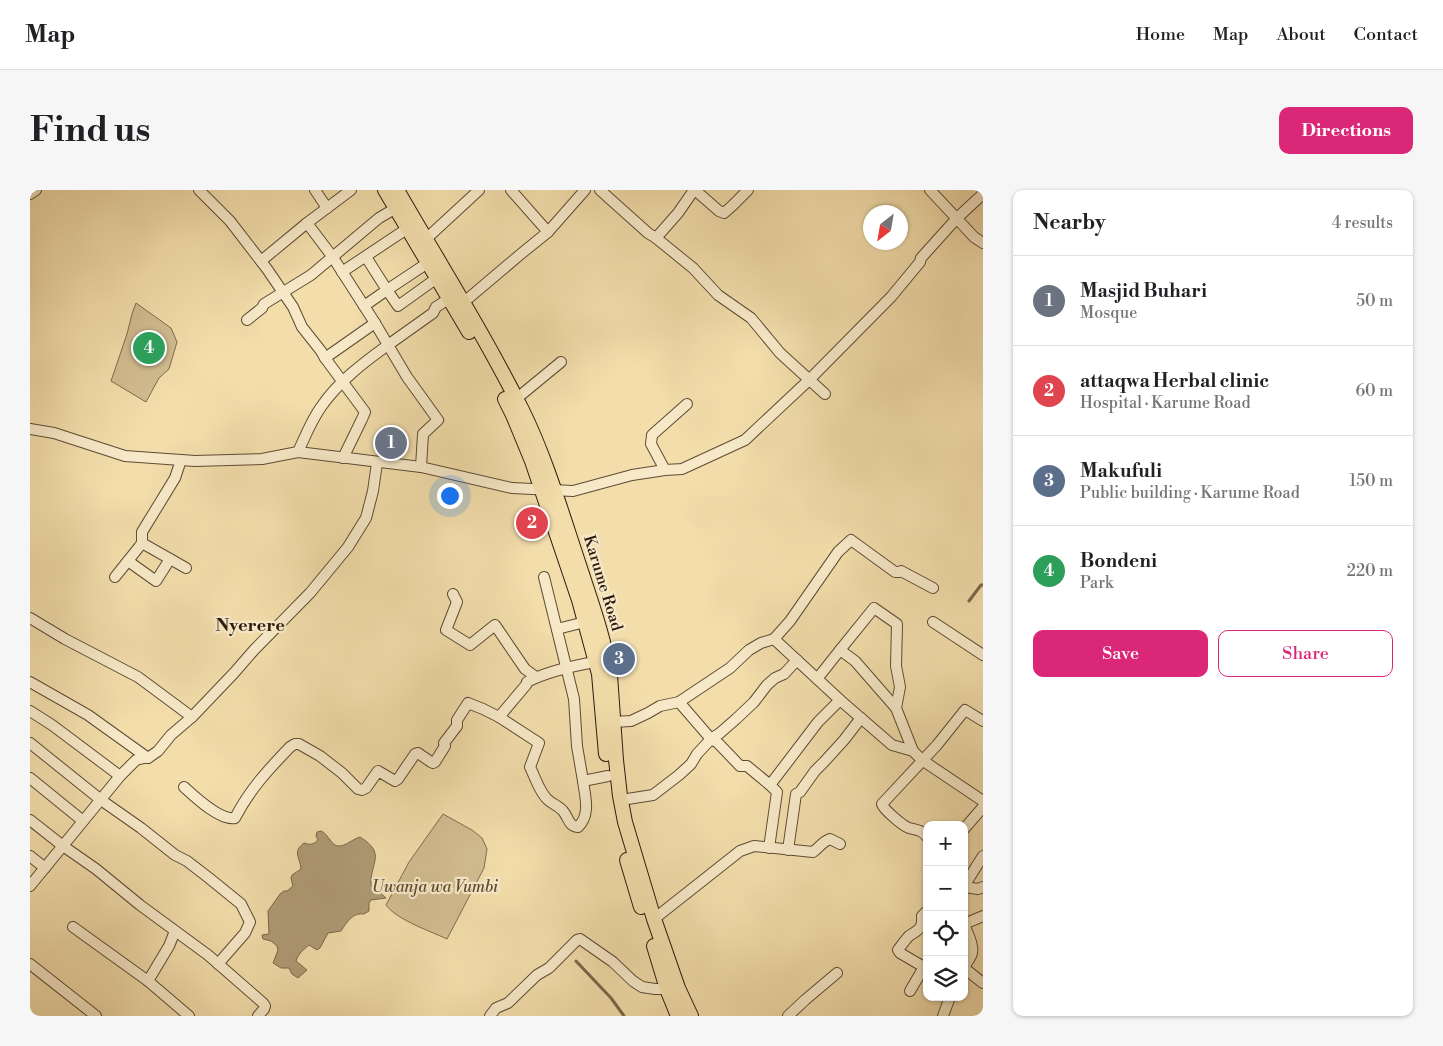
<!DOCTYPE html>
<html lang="en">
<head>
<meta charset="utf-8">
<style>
  :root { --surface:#fff; --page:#f6f6f6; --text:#202124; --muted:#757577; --line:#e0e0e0; --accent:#db2777 }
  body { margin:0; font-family:"Libre Bodoni",serif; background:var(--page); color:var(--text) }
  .controls { position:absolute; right:15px; bottom:15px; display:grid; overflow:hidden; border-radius:10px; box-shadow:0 1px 4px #0004 }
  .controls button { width:45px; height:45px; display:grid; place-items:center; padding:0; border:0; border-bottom:1px solid var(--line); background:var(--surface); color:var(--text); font:25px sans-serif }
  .compass { position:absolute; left:833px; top:15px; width:45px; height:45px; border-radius:50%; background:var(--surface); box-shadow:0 1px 4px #0004; rotate:211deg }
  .you { position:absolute; left:419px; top:305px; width:18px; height:18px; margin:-12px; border:4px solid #fff; border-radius:50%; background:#1a73e8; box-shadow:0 0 0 8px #1a73e833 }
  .badge { display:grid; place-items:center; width:32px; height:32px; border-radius:50%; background:var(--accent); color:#fff; font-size:16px; font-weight:700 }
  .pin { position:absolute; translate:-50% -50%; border:2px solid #fff; box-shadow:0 1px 5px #0006 }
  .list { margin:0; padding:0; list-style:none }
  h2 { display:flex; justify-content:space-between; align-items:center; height:65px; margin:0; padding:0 20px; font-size:21px }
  h2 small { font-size:16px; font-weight:400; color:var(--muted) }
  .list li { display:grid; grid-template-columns:32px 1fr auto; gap:15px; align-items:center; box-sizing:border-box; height:90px; padding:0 20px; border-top:1px solid var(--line) }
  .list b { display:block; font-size:19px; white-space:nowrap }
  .list p { margin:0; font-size:16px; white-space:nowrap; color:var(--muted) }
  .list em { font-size:16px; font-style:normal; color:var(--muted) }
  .actions { display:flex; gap:10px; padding:15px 20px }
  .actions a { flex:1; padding:11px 0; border:1px solid var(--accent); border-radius:10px; text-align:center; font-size:18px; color:var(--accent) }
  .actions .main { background:var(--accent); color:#fff }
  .icon { flex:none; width:28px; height:28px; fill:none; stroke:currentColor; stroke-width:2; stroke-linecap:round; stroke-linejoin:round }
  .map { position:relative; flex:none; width:953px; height:826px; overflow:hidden; border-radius:10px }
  header { display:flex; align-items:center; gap:30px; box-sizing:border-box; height:70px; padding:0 25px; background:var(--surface); border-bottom:1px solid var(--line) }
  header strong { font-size:24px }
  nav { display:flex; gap:28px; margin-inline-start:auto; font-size:18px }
  .intro { display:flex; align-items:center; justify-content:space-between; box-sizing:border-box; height:120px; padding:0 30px }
  h1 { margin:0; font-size:35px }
  .button { padding:12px 22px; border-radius:10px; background:var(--accent); color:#fff; font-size:18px; font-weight:700 }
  main { display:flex; gap:30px; padding:0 30px }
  aside { flex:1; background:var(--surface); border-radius:10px; box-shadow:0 1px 4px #0004 }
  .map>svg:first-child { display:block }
</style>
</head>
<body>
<header>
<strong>Map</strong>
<nav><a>Home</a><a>Map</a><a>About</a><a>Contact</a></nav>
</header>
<div class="intro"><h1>Find us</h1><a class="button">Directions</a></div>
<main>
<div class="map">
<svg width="953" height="826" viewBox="0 0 953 826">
  <rect width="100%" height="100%" fill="#f2ddab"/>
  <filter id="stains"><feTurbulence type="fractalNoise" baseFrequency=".004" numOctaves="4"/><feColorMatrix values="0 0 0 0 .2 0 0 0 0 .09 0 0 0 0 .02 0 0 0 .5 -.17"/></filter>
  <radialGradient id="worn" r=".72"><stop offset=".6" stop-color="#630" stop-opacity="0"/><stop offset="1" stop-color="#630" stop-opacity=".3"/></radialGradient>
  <!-- green -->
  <g fill="#d1bc90" stroke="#7f6b4e">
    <path d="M106 113 141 138 147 152 139 179 129 188 116 212 81 191 97 144 102 124Z"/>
    <path d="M413 624 442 640 452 648 457 659 454 678 417 749C400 741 367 730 356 715L379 672Z"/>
  </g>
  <!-- water -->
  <path fill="#af9b75" stroke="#7b674b" d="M291 641C299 644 301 657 310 656 317 655 323 649 330 647 357 664 340 672 341 695L356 708 341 710 339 713V721L334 724C323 722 317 732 311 741L298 743 290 758 287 760 279 755C274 759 268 764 266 771L277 780 268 788 262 784 259 778H251L243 773 248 760 247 756 241 751 233 749 232 745 239 744 238 721 250 704 254 701H257L263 696 261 688 262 685 271 679C270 667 262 662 274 653 280 655 283 655 288 650L286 646 287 642Z"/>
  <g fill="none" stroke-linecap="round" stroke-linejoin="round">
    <!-- stream -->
    <g stroke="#7b674b" stroke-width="3">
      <path d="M939 411 951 395H953"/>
      <path d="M546 771 581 808 594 826"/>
    </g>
    <defs>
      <g id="minor">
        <path d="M169 0 200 31 237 79 263 117 272 137 291 161 295 168 335 222 332 229 313 268"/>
        <path d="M285 0 297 18"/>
        <path d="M570 0 618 43 626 48 648 23 664 0"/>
        <path d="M665 0 689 21 694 23 702 16 718 0"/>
        <path d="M900 0 944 47 953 53"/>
        <path d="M0 4 6 0"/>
        <path d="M518 42 555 0"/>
        <path d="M626 48 663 78 688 105 721 128 750 163 795 204"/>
        <path d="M396 49 449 0"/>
        <path d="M231 71 277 33"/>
        <path d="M399 72 357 100 368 116 407 88"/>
        <path d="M312 82 378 38"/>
        <path d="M434 112 492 63 518 42 481 0"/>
        <path d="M334 116 357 100 336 67"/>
        <path d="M217 130 232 118 234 114 281 85 349 28 366 18"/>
        <path d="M295 168 345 133 302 66 277 33 321 0"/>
        <path d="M486 209 531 172"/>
        <path d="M0 239 24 243 95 266 165 271 232 269 268 262 391 277 482 298 543 301 602 285 635 280 652 279 715 250 779 190 861 107 890 72 891 68 927 28 953 4"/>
        <path d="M268 262C275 247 281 231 291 217 308 192 333 173 358 155L345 133"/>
        <path d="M391 277 393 244 408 230 377 187 358 155 403 123 406 117 420 108"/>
        <path d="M635 280 621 254 622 245 657 214"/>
        <path d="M112 353 156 378"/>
        <path d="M98 371 126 391 140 369"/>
        <path d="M85 387 109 357 112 353V342L145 288 151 270"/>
        <path d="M514 387 544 509 547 556 553 591 578 586"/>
        <path d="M903 398 871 381 869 382H865L821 350 808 362 760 431 744 449 810 510 862 555 883 561 892 570 953 611"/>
        <path d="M423 404 427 412 416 440 440 455 465 435 495 479 506 487"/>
        <path d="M0 428 35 449 108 487 162 527"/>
        <path d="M903 432 953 465"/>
        <path d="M527 439 555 432"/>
        <path d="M810 460 825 471 866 518"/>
        <path d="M787 489 810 460 844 418 867 434 866 476 870 497 866 518 883 561"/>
        <path d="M0 492 58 525 118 568"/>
        <path d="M649 512 681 549 688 553 710 576H717L740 595"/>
        <path d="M0 521 22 535 90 586"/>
        <path d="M469 527 509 553 500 577C505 587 509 601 517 609 522 614 529 616 533 621 539 628 538 636 548 637 561 625 555 606 553 591"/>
        <path d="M583 532 601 531 618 523 630 516 649 512 700 478 719 460 731 453 744 449"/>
        <path d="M0 553 71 610 111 638 145 665 157 671 179 688 211 714 220 732 215 743 188 774"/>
        <path d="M0 588 53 631"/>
        <path d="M154 597C165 607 190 631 205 628 220 599 238 580 260 557L265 554H269L290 566 312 583 328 599 332 600 336 598 348 581 365 591 368 589 385 564 388 563 401 572 403 573 405 572 415 556 414 553 427 536V530L438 513 453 519 469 527 496 495 497 492C518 481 542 476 565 472"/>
        <path d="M591 610 623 605 649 585 661 574 667 564 681 549 690 543 706 529 724 512 737 495 745 488 754 484 767 470"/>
        <path d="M0 630 33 656 66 679 110 715 178 765 233 813 235 816 234 819 228 826"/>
        <path d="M934 639 953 617"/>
        <path d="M897 647C892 640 887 640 879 638 873 636 854 620 852 614L907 555 935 520 953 531"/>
        <path d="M739 658 747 602 740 595 788 532 810 510"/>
        <path d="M758 660 766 604 770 602 785 581 794 572 814 550 831 528"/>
        <path d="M0 666 15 678"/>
        <path d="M0 696 90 586 106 570 114 568H118L128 561 141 545 162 527 204 483 224 460 280 403 318 357 336 328 343 301 347 273"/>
        <path d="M934 696 953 666"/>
        <path d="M934 697 948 699 953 697"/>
        <path d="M624 729 710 661 724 656 783 662C789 658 793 651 800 649L810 654"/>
        <path d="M934 734C937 742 944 755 942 763 941 768 936 773 934 778"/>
        <path d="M934 734 953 726"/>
        <path d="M43 737 118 791 159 826"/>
        <path d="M0 774 66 826"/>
        <path d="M934 778 953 793"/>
        <path d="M118 791 139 756 145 741"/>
        <path d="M880 801 894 777 870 763 868 760C871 756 875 750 879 746 888 740 893 739 892 726L897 721"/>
        <path d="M460 826 466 818 478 813 507 785 519 778 547 750 550 749 583 772 603 791 612 797 625 799H637"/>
        <path d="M758 826 775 810 807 783"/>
        <path d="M913 826 920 807"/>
      </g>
      <g id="major">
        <path d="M355 0 439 142"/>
        <path d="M367 0C409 73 454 144 492 220 516 269 531 321 548 372 560 409 574 447 580 485L586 570 590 606 595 632 624 729 648 798 661 826"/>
        <path d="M475 209 483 225 502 271 549 410 569 484 576 564"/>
        <path d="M597 670 611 717"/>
        <path d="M624 756 637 799 648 826"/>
      </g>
    </defs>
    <!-- minor casing -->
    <use href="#minor" stroke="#5e4b34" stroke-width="12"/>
    <!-- major casing -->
    <use href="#major" stroke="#2d1a0d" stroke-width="16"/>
    <!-- minor -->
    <use href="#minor" stroke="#f7e9c8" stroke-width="10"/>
    <!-- major -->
    <use href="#major" stroke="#f2ddab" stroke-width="14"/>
  </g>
  <g text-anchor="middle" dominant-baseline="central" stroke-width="4.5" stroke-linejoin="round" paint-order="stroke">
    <!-- street labels -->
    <g font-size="16" fill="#2d1a0d" stroke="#f7e9c8">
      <text transform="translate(573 393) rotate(73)">Karume Road</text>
    </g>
    <!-- park labels -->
    <g font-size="16" font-style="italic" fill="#5e4b34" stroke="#f7e9c8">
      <text x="405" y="697">Uwanja wa Vumbi</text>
    </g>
    <!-- neighbourhood labels -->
    <g font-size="18" font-weight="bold" fill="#2d1a0d" stroke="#f7e9c8">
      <text x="220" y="435">Nyerere</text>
    </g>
  </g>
  <rect width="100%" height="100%" filter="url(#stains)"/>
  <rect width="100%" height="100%" fill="url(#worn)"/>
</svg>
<div class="controls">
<button>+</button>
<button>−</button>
<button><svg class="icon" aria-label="locate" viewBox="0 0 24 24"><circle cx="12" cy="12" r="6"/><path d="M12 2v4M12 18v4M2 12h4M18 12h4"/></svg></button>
<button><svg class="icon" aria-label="layers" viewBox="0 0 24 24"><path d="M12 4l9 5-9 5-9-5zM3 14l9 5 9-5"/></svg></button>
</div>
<svg class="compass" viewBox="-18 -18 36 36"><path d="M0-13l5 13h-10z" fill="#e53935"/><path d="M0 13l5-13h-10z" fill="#757577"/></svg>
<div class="you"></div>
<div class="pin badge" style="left:361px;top:253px;background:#6b7280">1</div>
<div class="pin badge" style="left:502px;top:333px;background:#e0444e">2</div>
<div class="pin badge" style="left:589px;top:469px;background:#5c6f8a">3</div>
<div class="pin badge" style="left:119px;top:158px;background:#2e9e5b">4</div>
</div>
<aside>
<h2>Nearby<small>4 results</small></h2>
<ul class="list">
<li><span class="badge" style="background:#6b7280">1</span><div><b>Masjid Buhari</b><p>Mosque</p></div><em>50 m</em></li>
<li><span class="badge" style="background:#e0444e">2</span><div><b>attaqwa Herbal clinic</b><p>Hospital · Karume Road</p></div><em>60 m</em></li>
<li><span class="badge" style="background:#5c6f8a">3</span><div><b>Makufuli</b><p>Public building · Karume Road</p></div><em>150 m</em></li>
<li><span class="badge" style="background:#2e9e5b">4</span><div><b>Bondeni</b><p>Park</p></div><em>220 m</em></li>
</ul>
<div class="actions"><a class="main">Save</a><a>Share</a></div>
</aside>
</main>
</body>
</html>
